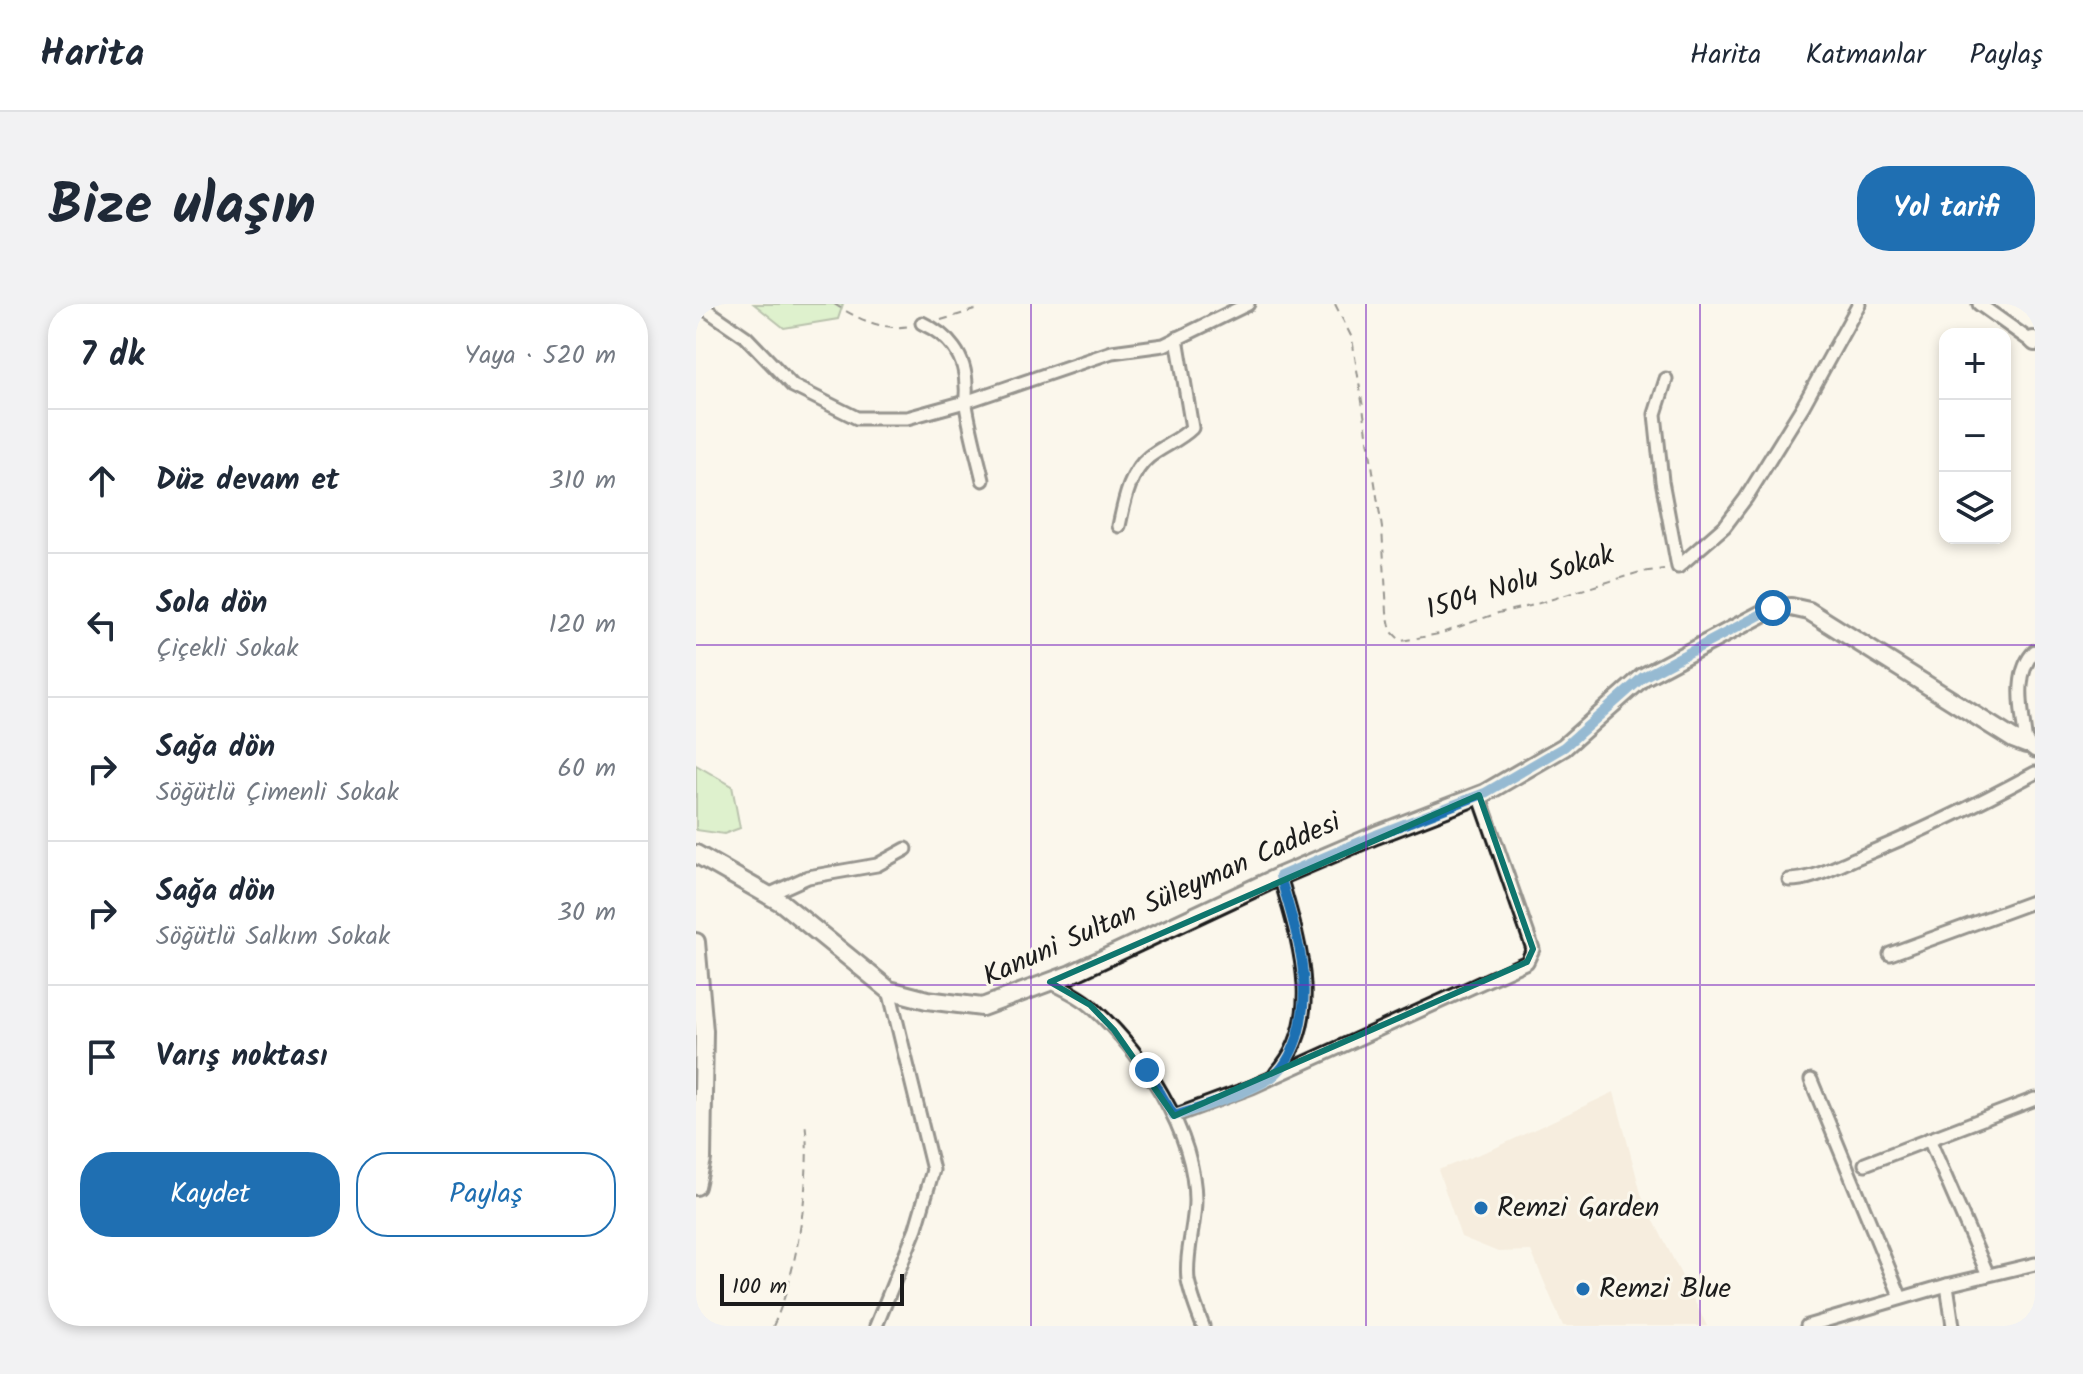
<!DOCTYPE html>
<html lang="tr">
<head>
<meta charset="utf-8">
<style>
  :root { --surface:#fff; --page:#f2f2f3; --text:#1f2937; --muted:#747a83; --line:#e0e1e3; --accent:#1f6fb2 }
  body { margin:0; font-family:Kalam,sans-serif; background:var(--page); color:var(--text) }
  .controls { position:absolute; right:24px; top:24px; display:grid; overflow:hidden; border-radius:16px; box-shadow:0 4px 12px #0003 }
  .controls button { width:72px; height:72px; display:grid; place-items:center; padding:0; border:0; border-bottom:2px solid var(--line); background:var(--surface); color:var(--text); font:40px sans-serif }
  .scale { position:absolute; left:24px; bottom:20px; width:184px; box-sizing:border-box; padding-left:8px; border:4px solid #1c1c1c; border-top:0; font-size:22px; line-height:28px; white-space:nowrap; color:#1c1c1c; -webkit-text-stroke:6px #fbf7ec; paint-order:stroke }
  .stop { position:absolute; width:24px; height:24px; margin:-18px; border:6px solid #1f6fb2; border-radius:50%; background:#fff }
  .stop.end { background:#1f6fb2; border-color:#fff; box-shadow:0 2px 8px #0008 }
  .list { margin:0; padding:0; list-style:none }
  h2 { display:flex; justify-content:space-between; align-items:center; height:104px; margin:0; padding:0 32px; font-size:34px }
  h2 small { font-size:26px; font-weight:400; color:var(--muted) }
  .list li { display:grid; grid-template-columns:52px 1fr auto; gap:24px; align-items:center; box-sizing:border-box; height:144px; padding:0 32px; border-top:2px solid var(--line) }
  .list b { display:block; font-size:30px; white-space:nowrap }
  .list p { margin:0; font-size:26px; white-space:nowrap; color:var(--muted) }
  .list em { font-size:26px; font-style:normal; color:var(--muted) }
  .actions { display:flex; gap:16px; padding:24px 32px }
  .actions a { flex:1; padding:18px 0; border:2px solid var(--accent); border-radius:32px; text-align:center; font-size:28px; color:var(--accent) }
  .actions .main { background:var(--accent); color:#fff }
  .icon { flex:none; width:44px; height:44px; fill:none; stroke:currentColor; stroke-width:2; stroke-linecap:round; stroke-linejoin:round }
  .map { position:relative; flex:none; width:1339px; height:1022px; overflow:hidden; border-radius:32px }
  header { display:flex; align-items:center; gap:48px; box-sizing:border-box; height:112px; padding:0 40px; background:var(--surface); border-bottom:2px solid var(--line) }
  header strong { font-size:38px }
  nav { display:flex; gap:44px; margin-inline-start:auto; font-size:28px }
  .intro { display:flex; align-items:center; justify-content:space-between; box-sizing:border-box; height:192px; padding:0 48px }
  h1 { margin:0; font-size:56px }
  .button { padding:20px 36px; border-radius:32px; background:var(--accent); color:#fff; font-size:28px; font-weight:700 }
  main { display:flex; gap:48px; padding:0 48px }
  aside { flex:1; background:var(--surface); border-radius:32px; box-shadow:0 4px 12px #0003 }
  .map>svg:first-child { display:block }
</style>
</head>
<body>
<header>
<strong>Harita</strong>
<nav><a>Harita</a><a>Katmanlar</a><a>Paylaş</a></nav>
</header>
<div class="intro"><h1>Bize ulaşın</h1><a class="button">Yol tarifi</a></div>
<main>
<aside>
<h2>7 dk<small>Yaya · 520 m</small></h2>
<ul class="list">
<li><svg class="icon" aria-label="ahead" viewBox="0 0 24 24"><path d="M12 20V5M6 11l6-6 6 6"/></svg><div><b>Düz devam et</b></div><em>310 m</em></li>
<li><svg class="icon" aria-label="left" viewBox="0 0 24 24"><path d="M17 20v-9H6M10 6l-5 5 5 5"/></svg><div><b>Sola dön</b><p>Çiçekli Sokak</p></div><em>120 m</em></li>
<li><svg class="icon" aria-label="right" viewBox="0 0 24 24"><path d="M7 20v-9h11M14 6l5 5-5 5"/></svg><div><b>Sağa dön</b><p>Söğütlü Çimenli Sokak</p></div><em>60 m</em></li>
<li><svg class="icon" aria-label="right" viewBox="0 0 24 24"><path d="M7 20v-9h11M14 6l5 5-5 5"/></svg><div><b>Sağa dön</b><p>Söğütlü Salkım Sokak</p></div><em>30 m</em></li>
<li><svg class="icon" aria-label="arrive" viewBox="0 0 24 24"><path d="M6 21V4h12l-3 4 3 4H6"/></svg><div><b>Varış noktası</b></div></li>
</ul>
<div class="actions"><a class="main">Kaydet</a><a>Paylaş</a></div>
</aside>
<div class="map">
<svg width="1339" height="1022" viewBox="0 0 1339 1022">
  <rect width="100%" height="100%" fill="#fbf7ec"/>
  <filter id="ink" filterUnits="userSpaceOnUse"><feTurbulence type="fractalNoise" baseFrequency=".0125" numOctaves="2"/><feDisplacementMap in="SourceGraphic" scale="16" xChannelSelector="R" yChannelSelector="G"/><feConvolveMatrix kernelMatrix="1 2 1 2 8 2 1 2 1" color-interpolation-filters="sRGB"/></filter>
  <g filter="url(#ink)">
    <!-- built -->
    <path fill="#efe0cc" d="M918 788 946 893 1011 1022H867L835 947 802 948 765 933 742 866 799 844Z"/>
    <!-- green -->
    <g fill="#bae8a6" stroke="#6b8261" stroke-width="2">
      <path d="M58 0H147L142 15 88 24Z"/>
      <path d="M0 461 36 482 44 524 28 530 0 526Z"/>
    </g>
    <g fill="none" stroke-linecap="round" stroke-linejoin="round">
      <defs>
        <g id="street">
          <path d="M2 0 50 33 97 82 161 114H211L269 98 416 48 468 41 552 0"/>
          <path d="M1283 0 1339 40"/>
          <path d="M226 19C252 31 270 52 270 82 271 89 269 95 270 101 274 126 281 151 287 176"/>
          <path d="M970 75 959 110 966 177 982 263 1029 222 1050 194 1107 102 1163 0"/>
          <path d="M423 222C428 199 433 169 453 153 467 142 484 136 496 124L481 34"/>
          <path d="M1339 347C1316 369 1327 411 1330 440L1339 447"/>
          <path d="M1093 576C1116 576 1137 564 1158 555 1220 530 1280 501 1339 469"/>
          <path d="M72 591 112 573 181 561 210 545"/>
          <path d="M1194 650 1339 597"/>
          <path d="M354 678C368 685 384 692 396 703 446 748 499 827 499 897 499 922 489 950 492 976 495 991 501 1007 507 1022"/>
          <path d="M580 769C630 715 602 635 584 572"/>
          <path d="M1115 776 1205 994"/>
          <path d="M478 812 556 783 831 658 837 645 783 491"/>
          <path d="M1233 835 1292 971"/>
          <path d="M1169 860 1339 795"/>
          <path d="M1251 981 1257 1022"/>
          <path d="M180 1022 220 924 237 866 193 686"/>
          <path d="M1111 1022 1251 981 1339 960"/>
        </g>
        <g id="secondary">
          <path d="M1337 36 1339 38"/>
          <path d="M0 550 86 599 193 686 231 696 286 703 375 670 584 572 680 531 789 489 868 443 947 373 1077 304 1095 303 1113 307 1317 435 1330 440"/>
          <path d="M0 638 8 727 6 855 0 882"/>
        </g>
      </defs>
      <!-- street casing -->
      <use href="#street" stroke="#1c1c1c" stroke-width="17"/>
      <!-- secondary casing -->
      <use href="#secondary" stroke="#1c1c1c" stroke-width="22"/>
      <!-- path -->
      <g stroke="#1c1c1c" stroke-width="2" stroke-dasharray="8 6" stroke-linecap="butt">
        <path d="M138 0C162 15 186 27 215 22"/>
        <path d="M639 0 656 34 686 224 691 308 695 327 705 337 743 330 802 309 834 302 944 268 968 265"/>
        <path d="M245 16 282 5 287 0"/>
        <path d="M77 1022C101 973 116 871 109 817"/>
      </g>
      <!-- street -->
      <use href="#street" stroke="#fbf7ec" stroke-width="11"/>
      <!-- secondary -->
      <use href="#secondary" stroke="#fbf7ec" stroke-width="16"/>
    </g>
  </g>
  <g fill="none" stroke-linecap="round" stroke-linejoin="round" filter="url(#ink)">
    <!-- route -->
    <path stroke="#1f6fb2" stroke-width="10" d="M451 766 478 812C505 804 552 789 575 774 589 764 596 749 601 734 618 678 600 626 584 572L680 531 789 489 868 443 947 373 1077 304"/>
  </g>
  <!-- marked area -->
  <path d="M0 0H1339V1022H0ZM783 491 837 645 831 658 478 812 418 726 394 701 354 678Z" fill="#fbf7ec" fill-opacity=".55" fill-rule="evenodd"/>
  <path fill="none" stroke="#0f766e" stroke-width="6" stroke-linejoin="round" d="M783 491 837 645 831 658 478 812 418 726 394 701 354 678Z"/>
  <!-- grid -->
  <path fill="none" stroke="#7b2cbf" stroke-width="2" stroke-opacity="0.55" d="M335 0V1022M670 0V1022M1004 0V1022M0 341H1339M0 681H1339"/>
  <!-- markers -->
  <g fill="#1f6fb2" stroke="#fbf7ec" stroke-width="3">
    <circle cx="785" cy="904" r="8"/>
    <circle cx="887" cy="985" r="8"/>
  </g>
  <g text-anchor="middle" dominant-baseline="central" stroke-width="6" stroke-linejoin="round" paint-order="stroke">
    <!-- street labels -->
    <g font-size="28" fill="#1c1c1c" stroke="#fbf7ec">
      <text transform="translate(824 279) rotate(-17)">1504 Nolu Sokak</text>
      <text transform="translate(466 596) rotate(-24)">Kanuni Sultan Süleyman Caddesi</text>
    </g>
    <!-- poi labels -->
    <g font-size="28" fill="#1c1c1c" stroke="#fbf7ec" text-anchor="start">
      <text x="801" y="904">Remzi Garden</text>
      <text x="903" y="985">Remzi Blue</text>
    </g>
  </g>
</svg>
<div class="controls">
<button>+</button>
<button>−</button>
<button><svg class="icon" aria-label="layers" viewBox="0 0 24 24"><path d="M12 4l9 5-9 5-9-5zM3 14l9 5 9-5"/></svg></button>
</div>
<div class="scale">100 m</div>
<div class="stop" style="left:1077px;top:304px"></div>
<div class="stop end" style="left:451px;top:766px"></div>
</div>
</main>
</body>
</html>
